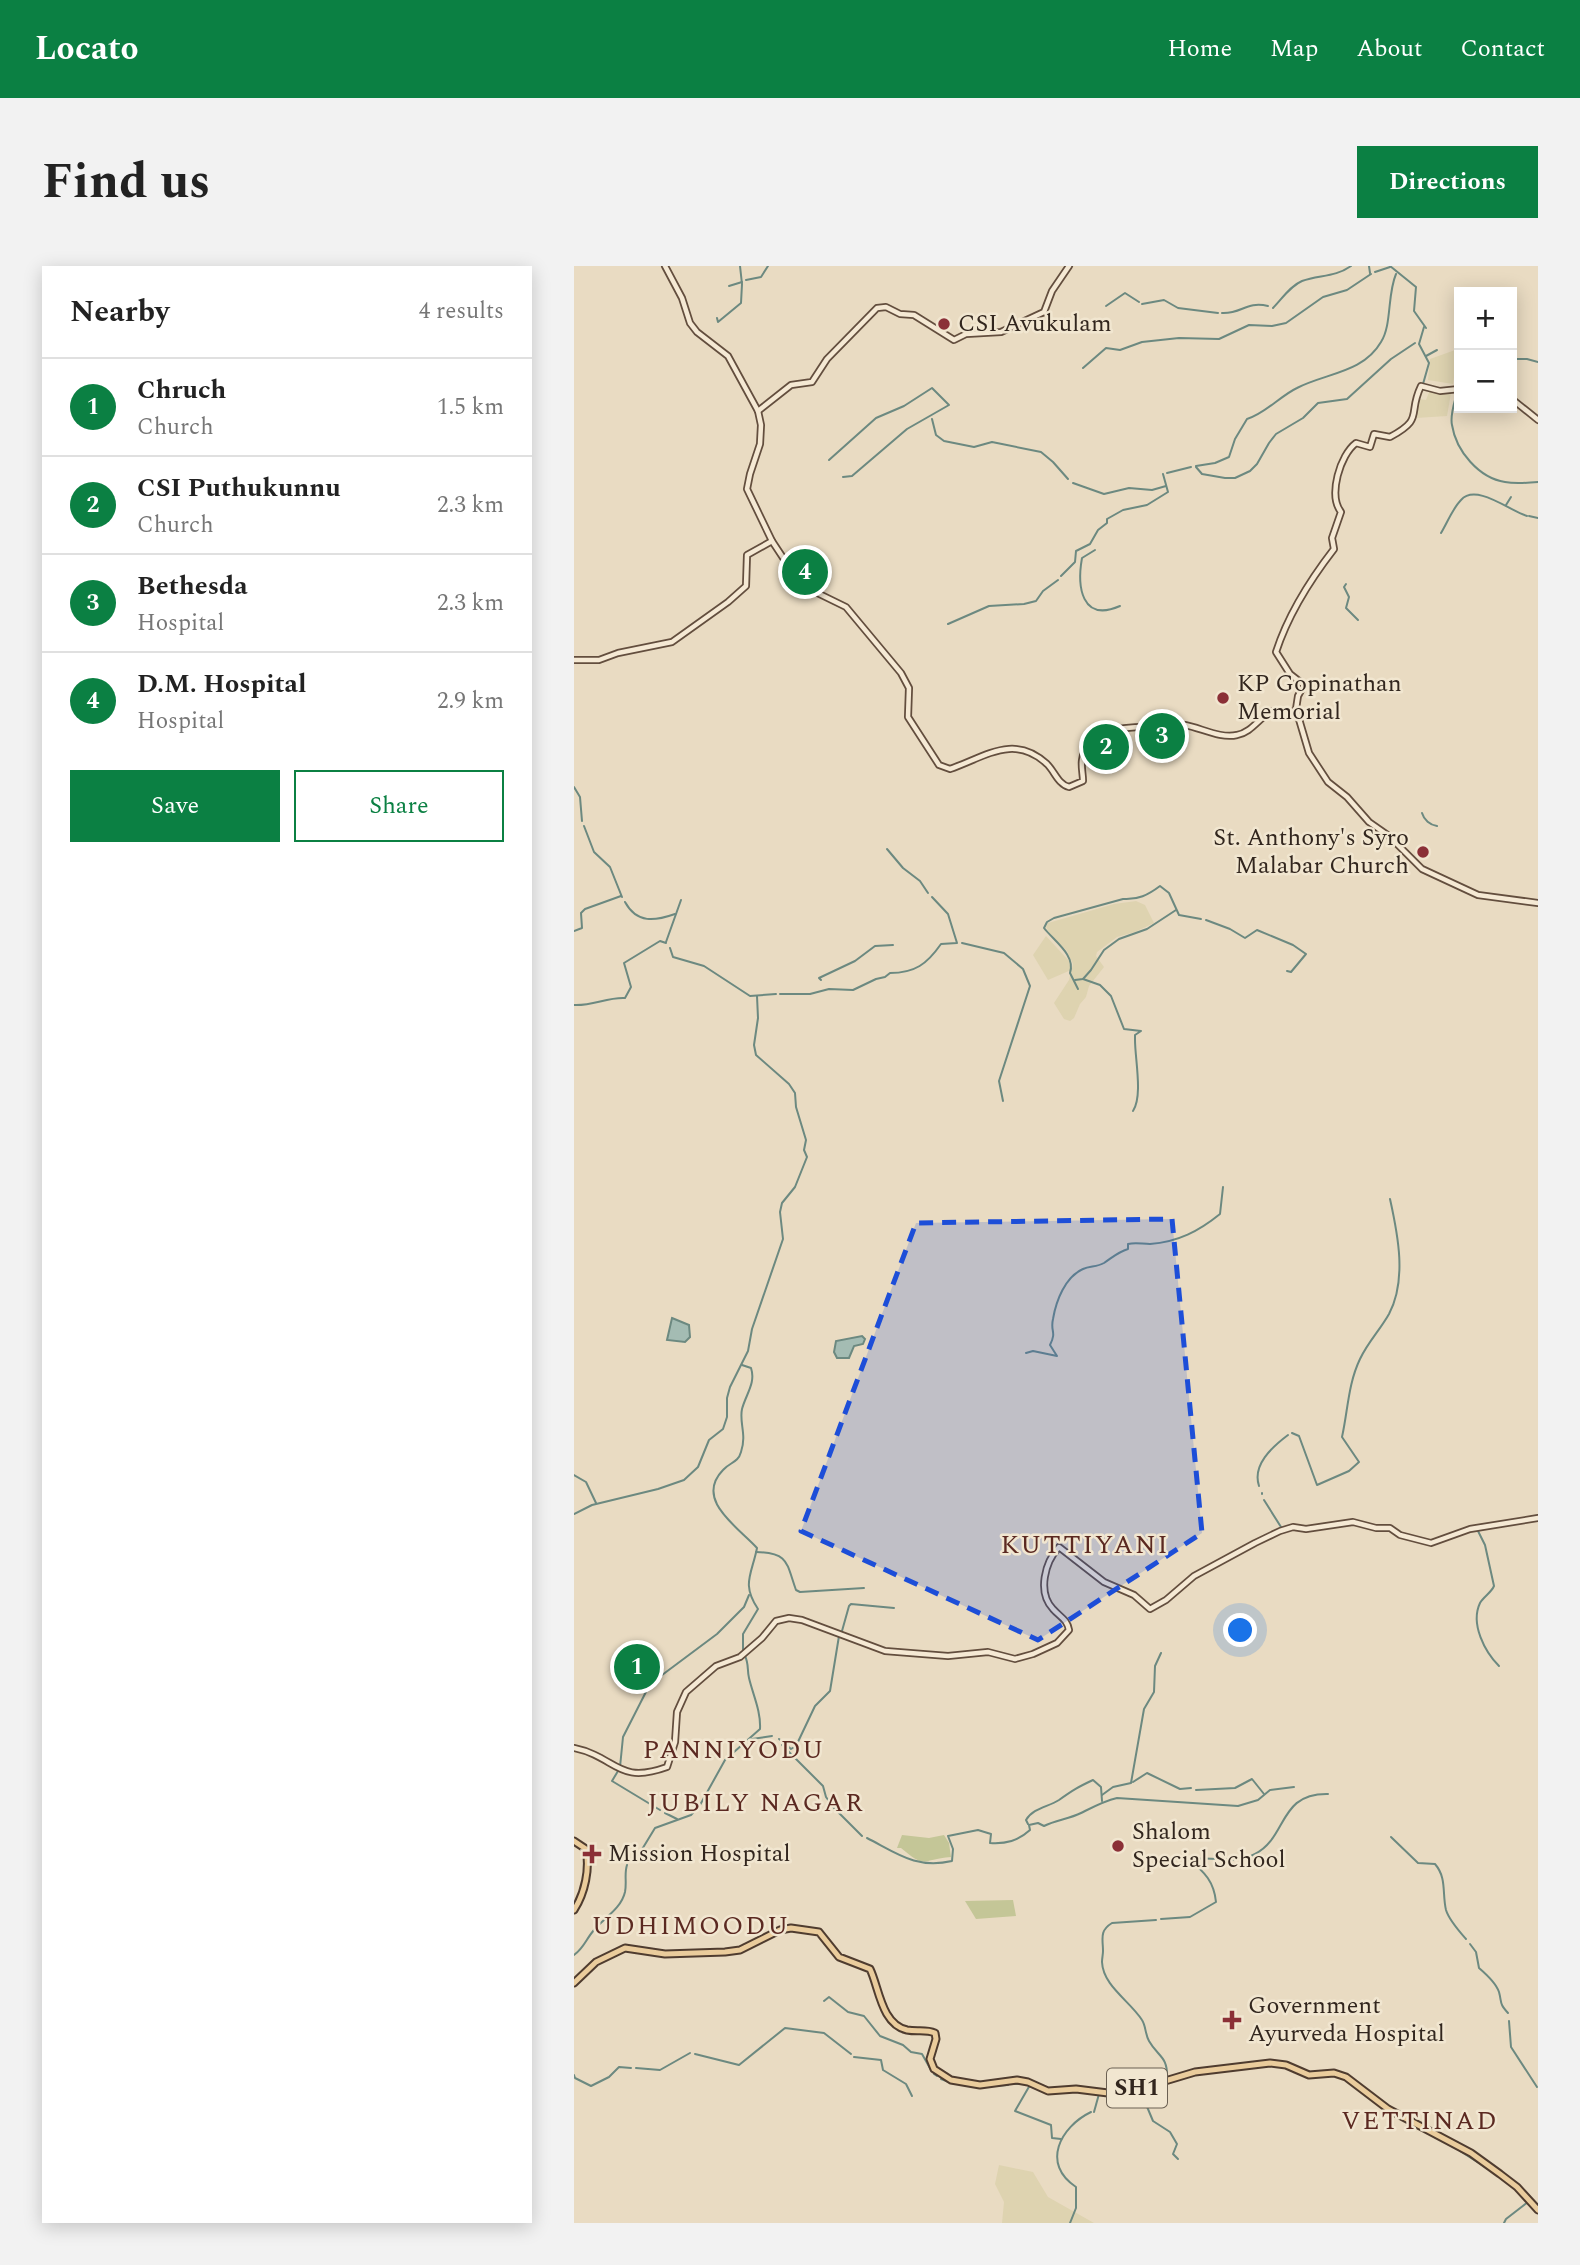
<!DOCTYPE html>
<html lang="en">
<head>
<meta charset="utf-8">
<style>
  :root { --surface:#fff; --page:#f2f2f2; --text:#222; --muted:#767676; --line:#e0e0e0; --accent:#0b8043 }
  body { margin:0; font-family:Spectral,serif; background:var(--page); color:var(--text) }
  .controls { position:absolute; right:21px; top:21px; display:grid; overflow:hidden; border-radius:0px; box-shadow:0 4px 18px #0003 }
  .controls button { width:63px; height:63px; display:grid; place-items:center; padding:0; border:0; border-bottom:2px solid var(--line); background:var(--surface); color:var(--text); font:35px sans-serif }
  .you { position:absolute; left:667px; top:1365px; width:24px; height:24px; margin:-18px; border:5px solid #fff; border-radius:50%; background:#1a73e8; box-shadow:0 0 0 10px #1a73e833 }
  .badge { display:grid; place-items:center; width:46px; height:46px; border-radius:50%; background:var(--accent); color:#fff; font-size:23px; font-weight:700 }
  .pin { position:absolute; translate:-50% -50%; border:4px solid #fff; box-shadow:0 2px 7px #0006 }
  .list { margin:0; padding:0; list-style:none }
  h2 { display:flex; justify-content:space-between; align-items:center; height:91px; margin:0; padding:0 28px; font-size:30px }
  h2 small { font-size:23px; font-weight:400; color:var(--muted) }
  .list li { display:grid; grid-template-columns:46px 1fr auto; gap:21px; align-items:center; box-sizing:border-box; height:98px; padding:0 28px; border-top:2px solid var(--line) }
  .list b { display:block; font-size:26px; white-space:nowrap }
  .list p { margin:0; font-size:23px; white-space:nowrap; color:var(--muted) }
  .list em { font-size:23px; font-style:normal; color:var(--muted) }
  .actions { display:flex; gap:14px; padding:21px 28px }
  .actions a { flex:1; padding:16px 0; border:2px solid var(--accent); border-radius:0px; text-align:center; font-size:24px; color:var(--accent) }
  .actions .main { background:var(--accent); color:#fff }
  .map { position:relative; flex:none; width:964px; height:1957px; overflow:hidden; border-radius:0px }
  header { display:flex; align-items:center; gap:42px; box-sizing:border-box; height:98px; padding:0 35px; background:var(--accent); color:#fff }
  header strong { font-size:33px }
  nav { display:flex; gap:38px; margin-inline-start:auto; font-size:24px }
  .intro { display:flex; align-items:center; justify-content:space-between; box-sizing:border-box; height:168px; padding:0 42px }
  h1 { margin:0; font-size:49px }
  .button { padding:18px 32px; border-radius:0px; background:var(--accent); color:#fff; font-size:24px; font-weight:700 }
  main { display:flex; gap:42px; padding:0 42px }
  aside { flex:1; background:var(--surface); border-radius:0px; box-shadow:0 4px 18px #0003 }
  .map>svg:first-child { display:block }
</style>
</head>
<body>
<header>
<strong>Locato</strong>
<nav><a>Home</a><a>Map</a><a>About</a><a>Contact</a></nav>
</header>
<div class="intro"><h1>Find us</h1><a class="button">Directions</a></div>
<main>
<aside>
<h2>Nearby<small>4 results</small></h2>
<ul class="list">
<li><span class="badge">1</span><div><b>Chruch</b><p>Church</p></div><em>1.5 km</em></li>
<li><span class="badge">2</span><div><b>CSI Puthukunnu</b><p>Church</p></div><em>2.3 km</em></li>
<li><span class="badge">3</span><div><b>Bethesda</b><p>Hospital</p></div><em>2.3 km</em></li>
<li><span class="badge">4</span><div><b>D.M. Hospital</b><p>Hospital</p></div><em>2.9 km</em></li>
</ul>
<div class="actions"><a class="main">Save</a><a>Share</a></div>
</aside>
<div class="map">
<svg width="964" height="1957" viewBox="0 0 964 1957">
  <rect width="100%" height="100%" fill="#e9dbc2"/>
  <!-- farmland -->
  <g fill="#ded3b0">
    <path d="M884 83 879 118 854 114 856 93Z"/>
    <path d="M856 124 877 127 873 150 842 152 845 133 852 134Z"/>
    <path d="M562 635 571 639 580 657 561 666 543 671 523 686 522 690 530 701 515 720 512 731 506 738 500 752 496 755 490 753 480 737 495 714 499 698 493 685 476 668 472 661 474 657 540 638Z"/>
    <path d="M472 670 495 695 497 704 474 714 459 689Z"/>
    <path d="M425 1899 459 1906 474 1931 520 1957H428L430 1936 421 1918Z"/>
  </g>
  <!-- green -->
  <g fill="#c4c697">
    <path d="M328 1569 355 1572 370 1569 375 1577 377 1591C347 1593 353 1604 327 1582H323Z"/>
    <path d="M439 1634 442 1650 402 1653 391 1635Z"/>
  </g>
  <!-- water -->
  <g fill="#a4bcb3" stroke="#6c8980" stroke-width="2">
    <path d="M98 1052 115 1059 116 1071 111 1076 93 1074Z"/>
    <path d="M288 1070 291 1073 289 1078 280 1080 275 1092H263L260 1086 262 1075Z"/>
  </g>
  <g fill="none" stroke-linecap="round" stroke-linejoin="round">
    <!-- stream -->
    <g stroke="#6c8980" stroke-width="2">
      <path d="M795 0 796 7"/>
      <path d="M816 0 842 21 840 45 852 62"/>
      <path d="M801 6 816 1"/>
      <path d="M172 14 187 11 194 0"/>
      <path d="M155 20 168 16"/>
      <path d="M568 38 590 34 604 42 644 47"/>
      <path d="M532 40 551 27 565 36"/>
      <path d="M699 42C708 33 716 20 728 15 745 9 762 11 777 0"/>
      <path d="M648 47C668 48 672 35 694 40"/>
      <path d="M143 52 144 56 167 37 168 18 166 0"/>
      <path d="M852 90 863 84"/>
      <path d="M938 93H953L964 96"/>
      <path d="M509 102 532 82 546 84 568 76 605 72 645 73 675 59 698 60 712 57 749 31 773 24 797 8"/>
      <path d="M885 116C884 129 875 146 878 159 882 185 905 212 931 216 941 218 953 217 964 216"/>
      <path d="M849 118 855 97 845 78 850 61"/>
      <path d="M358 153 362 169 370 175 400 181 418 176 467 186 479 196 494 213"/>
      <path d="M255 194 302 152 330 140 358 122 375 139 333 163 278 210 269 211"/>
      <path d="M622 200 641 197 655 191 661 173 673 153C691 148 706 130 723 122 752 107 789 107 807 76 818 59 813 29 822 8"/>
      <path d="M622 201 628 208 651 212H661L676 205 683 198 695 177 702 168 729 152 744 137 773 133 817 93 841 77"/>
      <path d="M593 207 617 201"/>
      <path d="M499 217 530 228 555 222 578 224 592 220"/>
      <path d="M932 239 937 231"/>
      <path d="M955 250 964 252"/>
      <path d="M867 267C873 257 879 242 887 234 902 217 936 245 953 250"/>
      <path d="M521 284 508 292C503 320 507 357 546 340"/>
      <path d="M487 310 501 296 502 285 516 278 524 264 533 257V253L549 244 573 239 594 226 589 208"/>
      <path d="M772 318 770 321 775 331 772 342 784 354"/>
      <path d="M374 358 415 340 450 338 462 335 469 325 484 314"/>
      <path d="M0 521 6 531 8 555"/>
      <path d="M848 547C850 554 856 559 863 560"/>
      <path d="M10 560 20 586 36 601 48 631"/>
      <path d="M313 583 329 602 346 615 354 627"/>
      <path d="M51 636C63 658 81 655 101 648"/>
      <path d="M632 654 656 663 671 672 683 664 719 679 732 688 717 706 713 705"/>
      <path d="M0 665 8 662 7 647 11 643 47 630"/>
      <path d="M92 676 107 634"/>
      <path d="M388 677 430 687 449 703 456 720 425 815 429 835"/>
      <path d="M96 682 99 691 130 700 176 730 202 728"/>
      <path d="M509 713 526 719 537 730 550 763 567 765 561 769V774C561 793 569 830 559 845"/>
      <path d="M247 714 245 712 281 695 301 680 319 679"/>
      <path d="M501 714 509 713 517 704 530 684 545 673 573 663 602 644"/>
      <path d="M504 723 496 707C502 689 480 675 470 662L473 656 480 652 549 633C564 634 574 629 586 620L595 627 605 649 627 653"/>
      <path d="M206 728H236L255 723 279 724 302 713 311 711 316 707C341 707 353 698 367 678L383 677 374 648 358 631"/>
      <path d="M0 739C19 740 33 731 51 732L57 721 50 697 86 675 92 677"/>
      <path d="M452 1087 459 1085 483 1090 476 1079C483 1065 476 1066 479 1053 482 1035 491 1011 509 1003 516 1000 523 1001 530 997 539 991 544 986 554 983V978C562 976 568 978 576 978 604 976 625 965 646 948L649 921"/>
      <path d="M168 1099 177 1102C182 1117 172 1128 168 1143 165 1157 173 1168 167 1186 164 1197 156 1196 149 1204 120 1234 164 1261 183 1282 178 1308 167 1318 184 1343L169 1368V1385"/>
      <path d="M718 1167 725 1170 743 1219 775 1205 785 1196 768 1171C774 1144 774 1118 786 1093 794 1076 806 1064 815 1048 833 1014 824 969 816 933"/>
      <path d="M0 1209 12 1216 22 1237"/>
      <path d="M685 1220C678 1199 698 1181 714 1169"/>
      <path d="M688 1227V1228"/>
      <path d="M690 1234 707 1261"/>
      <path d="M0 1248 18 1239 84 1223 110 1214 124 1201 135 1174 149 1163 153 1151V1132L156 1121 174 1085 178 1063 209 973 206 946 208 937 221 921 233 891 230 884 232 874 222 841 221 827 215 818 182 789 180 779 184 752 183 730"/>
      <path d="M904 1265 911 1279 920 1320C917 1327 909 1331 906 1337 896 1358 911 1386 925 1400"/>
      <path d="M182 1286C215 1287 212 1296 222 1324L226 1326 290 1322"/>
      <path d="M268 1365 275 1340 277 1338 320 1342"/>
      <path d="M178 1473 198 1470"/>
      <path d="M205 1473 217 1483 222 1480 241 1440 256 1425 265 1370"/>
      <path d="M208 1479 249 1520 252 1531 260 1542 288 1570"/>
      <path d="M46 1501 49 1471 76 1418 143 1368 170 1341 175 1329"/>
      <path d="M44 1505 38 1515 86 1544"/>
      <path d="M559 1516 573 1507 606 1523 617 1522"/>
      <path d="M622 1524 661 1522 678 1513 690 1528"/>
      <path d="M528 1529 539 1521 557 1517 570 1443 580 1426 581 1400 587 1387"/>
      <path d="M91 1547 103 1553"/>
      <path d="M454 1558 452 1554C459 1542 474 1541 485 1534 499 1524 504 1521 519 1514L527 1521 528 1535"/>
      <path d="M817 1571 844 1597 861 1598C873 1612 868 1627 872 1644 875 1654 885 1665 892 1673"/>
      <path d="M293 1572C324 1588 342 1603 378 1595L379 1583 374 1570 404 1564 417 1568 416 1577C432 1578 444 1575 456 1564L455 1559 464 1557 470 1560C482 1554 495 1553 507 1547 519 1541 530 1535 543 1532L664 1540 684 1534 696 1524 720 1521"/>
      <path d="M59 1592 67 1585 81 1562 117 1549 126 1539 151 1494 186 1463C187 1445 179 1429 175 1412 173 1404 175 1398 171 1390"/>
      <path d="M587 1653 616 1651 642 1636C640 1616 631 1606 615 1594 637 1589 660 1599 681 1588 714 1571 704 1527 754 1528"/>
      <path d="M582 1654 538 1657C525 1665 529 1673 529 1685 529 1689 528 1692 528 1696 529 1720 556 1735 568 1754 572 1760 571 1768 575 1775 584 1791 594 1790 593 1812"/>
      <path d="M896 1678 902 1686 905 1702C912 1708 922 1717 925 1726 928 1737 925 1737 934 1747"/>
      <path d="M0 1689C10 1682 12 1673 20 1664 30 1652 47 1643 51 1626 53 1616 50 1608 53 1599"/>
      <path d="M250 1735 255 1731 274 1746 290 1750 306 1770 329 1779 337 1786 348 1788 357 1804"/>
      <path d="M935 1755 937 1781 963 1821"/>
      <path d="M121 1788 165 1799 211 1762 250 1767 277 1788"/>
      <path d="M280 1791 307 1794 309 1804 332 1818 338 1830"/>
      <path d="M62 1802 86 1804 116 1787"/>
      <path d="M360 1808 363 1810"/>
      <path d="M0 1809 1 1812 17 1820 35 1811 45 1801 57 1802"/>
      <path d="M367 1813 375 1816"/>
      <path d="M439 1818H448"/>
      <path d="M456 1819 441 1845 477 1859 478 1872 487 1873"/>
      <path d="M418 1820 434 1819"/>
      <path d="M566 1824 579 1855 596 1866 603 1878 599 1888 604 1893"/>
      <path d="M520 1846 525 1828"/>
      <path d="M815 1846 838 1859"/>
      <path d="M874 1878 882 1882"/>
      <path d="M886 1885 919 1906"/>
      <path d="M496 1957 502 1942V1921C467 1898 486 1861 517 1846"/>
      <path d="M930 1957 932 1953 954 1936 952 1934"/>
    </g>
    <defs>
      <g id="secondary">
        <path d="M91 0 108 32 116 57 123 66 154 90 184 145 187 159 186 178 176 208 173 223 198 275 227 319 272 341 327 407 335 422 334 451 365 499 376 503C411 491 440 467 473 498 481 506 484 518 495 521L509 515C509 508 507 501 508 494 513 463 543 462 568 461 582 461 596 457 611 459 627 462 647 473 663 469 677 467 686 451 698 445L723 446"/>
        <path d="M885 123 866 125 847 120C833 149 851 152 816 171L800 168 796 181 782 177C766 189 754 229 767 246L758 272 760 283C736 314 714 349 702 386L716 408 730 419 724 430 722 443 735 487 754 516 773 531 795 556 815 570 848 603 904 629 964 637"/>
        <path d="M938 133 964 154"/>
        <path d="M184 145 217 119 238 116 253 93 303 42 312 41 326 48 340 49 380 74 392 68 427 66 470 46 478 25 495 0"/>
        <path d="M0 394H25L44 387 98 376 154 336 172 320 173 289 198 275"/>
        <path d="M0 1482C43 1491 43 1519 93 1501L101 1476 103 1446 112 1426 142 1400 166 1391 188 1372 202 1355 215 1352 228 1354 311 1385 374 1390 414 1386 441 1393 459 1388 483 1377 495 1364C493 1353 486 1351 479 1343 463 1326 471 1296 485 1281L530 1316 560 1329 576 1343 592 1334 620 1310 681 1277 706 1265 719 1261 732 1263 779 1256 802 1262H816L826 1269 857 1277 896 1263 964 1252"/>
      </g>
      <g id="primary">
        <path d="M0 1575 12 1583C16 1603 11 1627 0 1644"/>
        <path d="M0 1717 22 1696 51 1682 91 1688 151 1686 166 1684 206 1664 217 1662 245 1666 265 1691 296 1703C305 1721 307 1758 333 1764 343 1766 352 1763 361 1767L362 1773 356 1793 360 1803 377 1814 406 1819 443 1814 454 1816 474 1825 502 1823 534 1827 571 1821 621 1806 696 1797 712 1799 735 1809 760 1807 772 1811 814 1843 897 1887 926 1908 943 1921 964 1944"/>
      </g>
    </defs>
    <!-- secondary casing -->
    <use href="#secondary" stroke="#634e3e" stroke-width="8"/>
    <!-- primary casing -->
    <use href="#primary" stroke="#4f3c2f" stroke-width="9"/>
    <!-- secondary -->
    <use href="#secondary" stroke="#f5e9d4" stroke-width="4.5"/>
    <!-- primary -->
    <use href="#primary" stroke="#eacc9c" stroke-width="5"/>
  </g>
  <!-- marked area -->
  <path fill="#1d4ed8" fill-opacity="0.2" stroke="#1d4ed8" stroke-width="5" stroke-dasharray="14 9" stroke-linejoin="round" d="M598 953 628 1267 464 1374 227 1265 342 957Z"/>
  <!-- markers -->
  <g fill="#8b3037" stroke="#f1e6d0" stroke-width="2.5">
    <circle cx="370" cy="58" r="7"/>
    <circle cx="649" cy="432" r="7"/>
    <circle cx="849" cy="586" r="7"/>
    <circle cx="544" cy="1580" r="7"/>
    <path d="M14.5 1577.5h7v7h7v7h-7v7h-7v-7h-7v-7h7z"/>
    <path d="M654.5 1743.5h7v7h7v7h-7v7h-7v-7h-7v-7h7z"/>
  </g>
  <g text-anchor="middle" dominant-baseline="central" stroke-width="5" stroke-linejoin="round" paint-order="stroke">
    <!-- shield labels -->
    <rect fill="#f1e6d0" stroke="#6b6053" stroke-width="2" x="533" y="1802.5" width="60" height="39" rx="5"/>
    <g font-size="23" font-weight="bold" fill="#32261e">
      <text x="563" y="1822">SH1</text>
    </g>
    <!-- poi labels -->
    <g font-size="24" fill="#32261e" stroke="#f1e6d0" text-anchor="start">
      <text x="384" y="58">CSI Avukulam</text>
      <text x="663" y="418">KP Gopinathan<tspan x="663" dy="28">Memorial</tspan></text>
      <text x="835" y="572" text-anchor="end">St. Anthony's Syro<tspan x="835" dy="28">Malabar Church</tspan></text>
      <text x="558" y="1566">Shalom<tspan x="558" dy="28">Special School</tspan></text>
      <text x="34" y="1588">Mission Hospital</text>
      <text x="674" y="1740">Government<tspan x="674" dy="28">Ayurveda Hospital</tspan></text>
    </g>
    <!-- neighbourhood labels -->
    <g font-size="26" letter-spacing="2" fill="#5b2921" stroke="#f1e6d0">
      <text x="511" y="1279">KUTTIYANI</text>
      <text x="160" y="1484">PANNIYODU</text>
      <text x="182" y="1537">JUBILY NAGAR</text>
      <text x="117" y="1660">UDHIMOODU</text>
      <text x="846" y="1855">VETTINAD</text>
    </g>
  </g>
</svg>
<div class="controls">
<button>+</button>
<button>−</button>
</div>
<div class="you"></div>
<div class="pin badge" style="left:63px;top:1401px">1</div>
<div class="pin badge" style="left:532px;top:481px">2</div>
<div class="pin badge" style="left:588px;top:470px">3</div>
<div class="pin badge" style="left:231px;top:306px">4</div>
</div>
</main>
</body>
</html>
